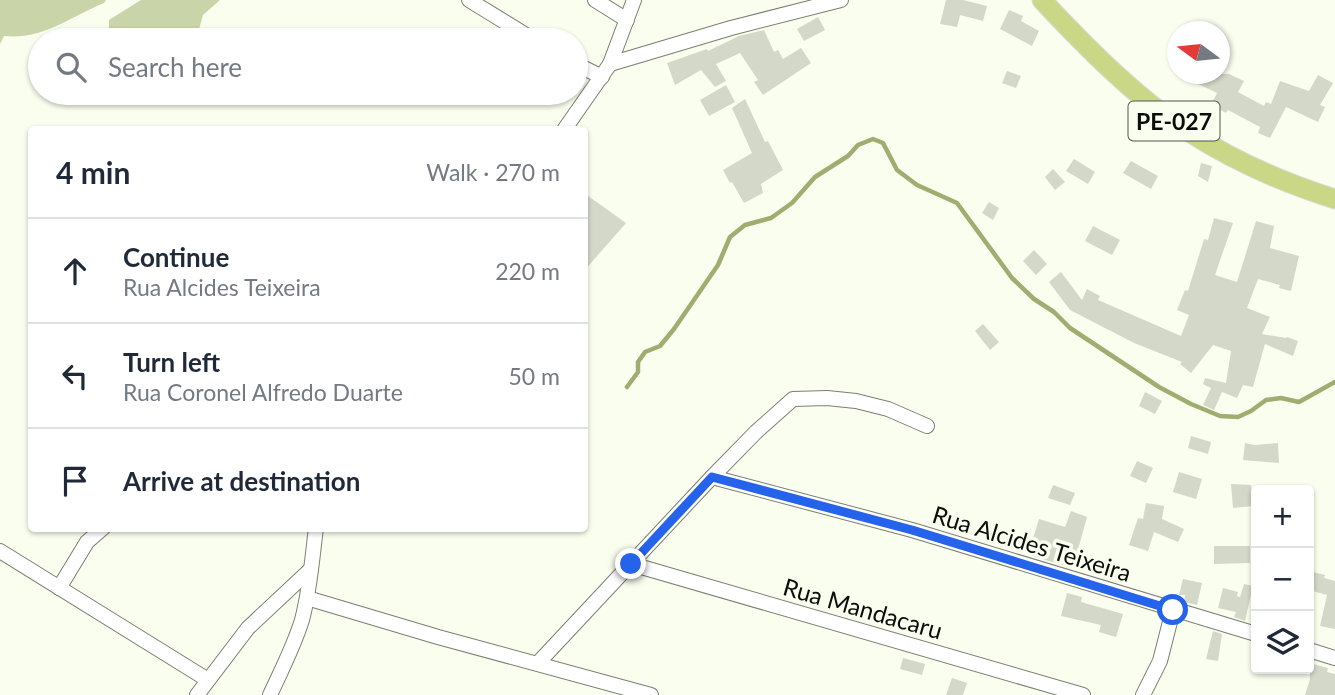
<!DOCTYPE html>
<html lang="en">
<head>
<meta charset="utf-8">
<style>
  :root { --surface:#fff; --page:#f2f2f3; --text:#1f2937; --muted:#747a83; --line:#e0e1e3 }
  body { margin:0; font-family:Lato,sans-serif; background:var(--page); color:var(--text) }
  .controls { position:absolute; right:21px; bottom:21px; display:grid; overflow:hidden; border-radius:7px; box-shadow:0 2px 5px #0004 }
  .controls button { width:63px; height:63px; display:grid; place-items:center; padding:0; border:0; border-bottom:2px solid var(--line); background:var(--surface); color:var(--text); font:35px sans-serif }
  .compass { position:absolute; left:1167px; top:21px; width:63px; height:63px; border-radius:50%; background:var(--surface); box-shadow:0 2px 5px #0004; rotate:285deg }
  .stop { position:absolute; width:21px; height:21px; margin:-16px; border:5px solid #2563eb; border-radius:50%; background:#fff }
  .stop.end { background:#2563eb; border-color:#fff; box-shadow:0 2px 7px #0008 }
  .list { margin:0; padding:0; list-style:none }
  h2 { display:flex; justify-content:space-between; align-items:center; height:91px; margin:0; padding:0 28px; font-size:30px }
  h2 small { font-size:23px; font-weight:400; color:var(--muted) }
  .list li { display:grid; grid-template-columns:46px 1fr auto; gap:21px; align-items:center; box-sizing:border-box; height:105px; padding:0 28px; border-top:2px solid var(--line) }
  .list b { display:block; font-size:26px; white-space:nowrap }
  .list p { margin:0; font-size:23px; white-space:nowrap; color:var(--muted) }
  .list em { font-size:23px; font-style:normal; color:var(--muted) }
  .icon { flex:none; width:38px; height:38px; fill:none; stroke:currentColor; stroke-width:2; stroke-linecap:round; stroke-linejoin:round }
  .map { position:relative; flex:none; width:1335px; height:695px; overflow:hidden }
  .search { position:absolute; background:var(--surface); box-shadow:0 2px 5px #0004; left:28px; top:28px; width:560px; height:77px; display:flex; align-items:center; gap:18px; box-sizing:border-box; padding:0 24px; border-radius:38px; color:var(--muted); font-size:26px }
  .panel { position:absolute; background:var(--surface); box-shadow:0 2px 5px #0004; left:28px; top:126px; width:560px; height:406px; border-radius:7px }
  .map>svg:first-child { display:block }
</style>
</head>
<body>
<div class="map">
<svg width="1335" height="695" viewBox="0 0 1335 695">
  <rect width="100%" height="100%" fill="#f9feee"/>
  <!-- green -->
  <g fill="#c9d4a9">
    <path d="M0 0H106L104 3C69 17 44 40 4 36L0 44Z"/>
    <path d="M141 0H220L203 15 196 40H172L165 36 156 40H143L131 33 109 37V20Z"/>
  </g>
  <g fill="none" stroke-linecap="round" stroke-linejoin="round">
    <!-- stream -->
    <path stroke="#9fad71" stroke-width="4.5" d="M627 387 638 372V362L645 352 660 346 674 329 718 265 730 237 745 225 771 218 792 203 815 177 848 156 858 145 873 139 883 143 897 170 917 185 957 203 1012 278 1034 299 1054 312 1070 328 1159 387 1191 404 1220 416 1238 417 1251 411 1266 400 1281 398 1299 402 1335 382"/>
  </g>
  <!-- building -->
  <g fill="#d4d8c9">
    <path d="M946 0H963L987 6 983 21 960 15 957 27 940 24Z"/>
    <path d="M1009 10 1023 16 1021 21 1039 31 1032 46 1000 29Z"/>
    <path d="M818 17 825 30 804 41 797 29Z"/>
    <path d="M764 30 774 52 778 50 783 59 801 48 811 63 763 95 754 82 758 80 740 53 716 64 726 81 715 87 701 70 675 85 667 63 707 49 708 51 739 36Z"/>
    <path d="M1007 71 1021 76 1016 88 1002 83Z"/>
    <path d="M1198 74H1229L1244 81 1238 92 1264 106 1266 102 1271 104 1280 81 1309 91 1318 75 1333 83 1320 105 1325 107 1318 122 1286 107 1270 138 1258 133 1260 127 1228 110 1226 113 1211 105 1217 93 1194 82Z"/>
    <path d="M726 85 735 102 709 116 700 100Z"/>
    <path d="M745 99 765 142 768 141 783 170 761 184 763 193 744 203 732 182 730 183 723 170 752 153 732 108Z"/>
    <path d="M1074 159 1095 172 1088 184 1066 171Z"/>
    <path d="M1131 161 1158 176 1151 189 1123 173Z"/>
    <path d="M1201 163 1212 166 1208 182 1198 176Z"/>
    <path d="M1053 169 1065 182 1055 190 1045 177Z"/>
    <path d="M584 193 626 223 584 271Z"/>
    <path d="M989 202 999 208 993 220 982 213Z"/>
    <path d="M1214 218 1233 223 1215 275 1237 282 1256 221 1274 226 1270 248 1299 256 1291 291 1279 288 1280 285 1258 279 1247 308 1270 317 1262 334 1286 338 1287 337 1298 341 1293 356 1265 344 1253 387 1243 385 1237 398 1222 392 1214 410 1203 405 1211 388 1203 384 1205 378 1226 383 1231 351 1213 345 1191 373 1180 364 1182 362 1134 343 1070 310 1049 282 1061 272 1082 300 1087 289 1100 296 1098 300 1181 336 1189 315 1177 310 1185 290 1188 291 1204 239 1208 240Z"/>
    <path d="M1093 226 1120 240 1112 255 1085 241Z"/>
    <path d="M1034 250 1047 264 1036 275 1023 261Z"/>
    <path d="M983 324 999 342 990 350 975 331Z"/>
    <path d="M1145 392 1162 401 1155 414 1139 406Z"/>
    <path d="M1191 436 1211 442 1208 454 1188 448Z"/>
    <path d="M1245 443 1255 445 1278 443 1279 463 1243 460Z"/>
    <path d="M1137 461 1153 468 1146 483 1130 476Z"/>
    <path d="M1179 472 1202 479 1196 499 1173 492Z"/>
    <path d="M1231 484 1251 485 1253 506 1233 508Z"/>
    <path d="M1053 485 1075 493 1070 505 1048 498Z"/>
    <path d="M1146 503 1164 506 1162 519 1184 529 1178 542 1154 532 1148 551 1129 545 1138 518 1143 519Z"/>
    <path d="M1071 511 1087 517 1073 568 1028 555 1039 519 1065 527Z"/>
    <path d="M1214 546H1250V563L1214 564Z"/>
    <path d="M1309 571 1325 575 1324 578 1335 581V629L1320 626 1327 595 1309 590Z"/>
    <path d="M1183 579 1202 583 1197 605 1184 602 1185 595H1179Z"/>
    <path d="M1244 584 1253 586 1245 621 1234 617 1236 612 1218 608 1223 588 1238 592 1237 596 1240 597Z"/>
    <path d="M1067 593 1082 597 1081 602 1123 614 1116 637 1099 632 1101 625 1061 616Z"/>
    <path d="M1213 631 1222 634 1218 661 1206 659Z"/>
    <path d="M903 658 925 664 922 675 900 669Z"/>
    <path d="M1309 663 1328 668 1327 672 1335 674V695H1305L1310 679Z"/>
    <path d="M952 678 967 683 963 695H946Z"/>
  </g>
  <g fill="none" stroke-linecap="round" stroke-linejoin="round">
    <defs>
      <g id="minor">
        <path d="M469 0 534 40"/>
        <path d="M595 0 627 20"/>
        <path d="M576 64 602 77"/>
        <path d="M610 64 731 28 841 0"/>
        <path d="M564 130 610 64 634 0"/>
        <path d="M712 477 912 530 1256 634"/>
        <path d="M0 551 208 680"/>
        <path d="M631 564 1083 695"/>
        <path d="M59 588 87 542 103 528"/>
        <path d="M307 598 438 637 651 695"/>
        <path d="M1309 650 1335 658"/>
        <path d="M538 663 712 477 756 432 793 399 827 398 856 401 888 409 927 426"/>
        <path d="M197 695 248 628 311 569"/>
        <path d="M270 695C281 671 294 646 302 620 310 590 312 559 316 528"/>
        <path d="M1143 695 1160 661 1173 610"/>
      </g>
      <path id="major" d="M1042 0C1085 46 1136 98 1189 132 1234 161 1284 183 1335 199"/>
    </defs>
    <!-- minor casing -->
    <use href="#minor" stroke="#7b7f71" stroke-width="16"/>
    <!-- major casing -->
    <use href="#major" stroke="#dddddc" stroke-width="21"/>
    <!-- minor -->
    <use href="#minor" stroke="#fff" stroke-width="14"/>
    <!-- major -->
    <use href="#major" stroke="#c9d787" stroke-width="19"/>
  </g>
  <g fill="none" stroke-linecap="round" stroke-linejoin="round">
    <!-- route -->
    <path stroke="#2563eb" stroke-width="9" d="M631 564 712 477 912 530 1173 610"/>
  </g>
  <g text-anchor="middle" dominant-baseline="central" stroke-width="7" stroke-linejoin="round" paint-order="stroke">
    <!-- shield labels -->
    <rect fill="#f9feee" stroke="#53554d" stroke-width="2" x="1128.5" y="101.5" width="91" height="39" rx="5"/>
    <g font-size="23" font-weight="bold" fill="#0c0d08">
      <text x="1174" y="121">PE-027</text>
    </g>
    <!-- street labels -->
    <g font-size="24" fill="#0c0d08" stroke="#f9feee">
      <text transform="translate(1032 543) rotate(17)">Rua Alcides Teixeira</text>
      <text transform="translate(863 608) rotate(16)">Rua Mandacaru</text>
    </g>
  </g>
</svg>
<div class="controls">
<button>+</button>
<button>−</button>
<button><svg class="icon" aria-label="layers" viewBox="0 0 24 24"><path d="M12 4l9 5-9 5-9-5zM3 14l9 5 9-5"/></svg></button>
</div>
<svg class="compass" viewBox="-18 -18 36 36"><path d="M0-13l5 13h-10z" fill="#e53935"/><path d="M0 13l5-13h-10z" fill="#747a83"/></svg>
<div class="stop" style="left:1173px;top:610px"></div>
<div class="stop end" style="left:631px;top:564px"></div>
<div class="search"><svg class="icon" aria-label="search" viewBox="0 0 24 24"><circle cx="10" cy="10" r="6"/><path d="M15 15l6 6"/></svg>Search here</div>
<section class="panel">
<h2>4 min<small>Walk · 270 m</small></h2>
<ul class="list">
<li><svg class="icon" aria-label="ahead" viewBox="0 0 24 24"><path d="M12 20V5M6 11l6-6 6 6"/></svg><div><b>Continue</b><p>Rua Alcides Teixeira</p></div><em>220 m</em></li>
<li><svg class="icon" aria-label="left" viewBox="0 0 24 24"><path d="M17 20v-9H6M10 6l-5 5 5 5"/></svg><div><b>Turn left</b><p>Rua Coronel Alfredo Duarte</p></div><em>50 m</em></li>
<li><svg class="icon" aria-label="arrive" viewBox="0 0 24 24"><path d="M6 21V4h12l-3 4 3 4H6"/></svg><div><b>Arrive at destination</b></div></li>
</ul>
</section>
</div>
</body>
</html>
